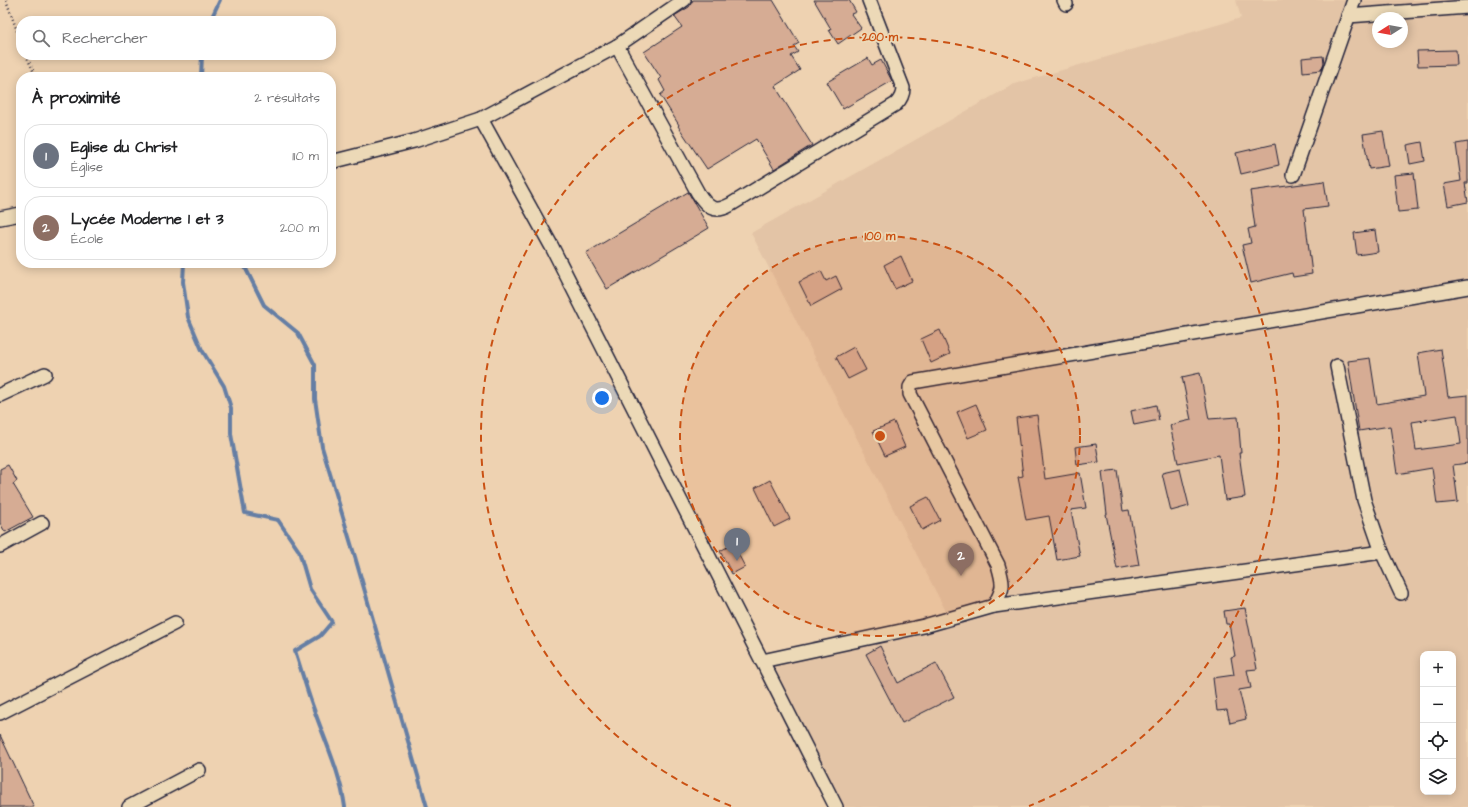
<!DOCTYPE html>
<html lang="fr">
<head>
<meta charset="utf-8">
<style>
  :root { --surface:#fff; --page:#f2f2f2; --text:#202124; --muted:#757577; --line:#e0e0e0; --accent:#d1495b }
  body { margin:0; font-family:"Architects Daughter",sans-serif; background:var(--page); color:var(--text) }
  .controls { position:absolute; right:12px; bottom:12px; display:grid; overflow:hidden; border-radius:8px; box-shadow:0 2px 10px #0003 }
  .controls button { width:36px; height:36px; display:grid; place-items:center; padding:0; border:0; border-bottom:1px solid var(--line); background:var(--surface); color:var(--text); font:20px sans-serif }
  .compass { position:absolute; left:1372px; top:12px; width:36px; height:36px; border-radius:50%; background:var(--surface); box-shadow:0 2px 10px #0003; rotate:259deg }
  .you { position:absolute; left:602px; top:398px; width:14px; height:14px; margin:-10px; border:3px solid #fff; border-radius:50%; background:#1a73e8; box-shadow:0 0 0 6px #1a73e833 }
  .badge { display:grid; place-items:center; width:26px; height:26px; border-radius:50%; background:var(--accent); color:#fff; font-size:13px; font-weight:700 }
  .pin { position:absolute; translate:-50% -33px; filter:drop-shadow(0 1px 2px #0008) }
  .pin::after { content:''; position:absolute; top:21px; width:14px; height:12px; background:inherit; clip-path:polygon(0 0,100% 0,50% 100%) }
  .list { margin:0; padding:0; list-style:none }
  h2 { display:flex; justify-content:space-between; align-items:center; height:52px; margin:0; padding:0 16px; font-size:17px }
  h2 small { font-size:13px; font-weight:400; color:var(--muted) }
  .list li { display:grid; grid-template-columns:26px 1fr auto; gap:12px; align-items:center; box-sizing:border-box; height:64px; margin:0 8px 8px; padding:0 8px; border:1px solid var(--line); border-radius:16px }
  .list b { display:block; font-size:15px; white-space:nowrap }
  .list p { margin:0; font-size:13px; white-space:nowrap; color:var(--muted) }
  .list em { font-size:13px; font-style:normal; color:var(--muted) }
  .icon { flex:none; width:22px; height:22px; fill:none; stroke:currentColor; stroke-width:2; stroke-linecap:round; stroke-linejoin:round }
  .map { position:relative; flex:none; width:1468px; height:807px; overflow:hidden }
  .search { position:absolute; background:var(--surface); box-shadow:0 2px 10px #0003; left:16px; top:16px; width:320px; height:44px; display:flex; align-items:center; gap:10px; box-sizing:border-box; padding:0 14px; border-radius:16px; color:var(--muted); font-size:15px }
  .panel { position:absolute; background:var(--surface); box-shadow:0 2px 10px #0003; left:16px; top:72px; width:320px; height:196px; border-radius:16px }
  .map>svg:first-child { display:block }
</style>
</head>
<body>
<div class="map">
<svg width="1468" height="807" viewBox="0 0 1468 807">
  <rect width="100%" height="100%" fill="#eed2b1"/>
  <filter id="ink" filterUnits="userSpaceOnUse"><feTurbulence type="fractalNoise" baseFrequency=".025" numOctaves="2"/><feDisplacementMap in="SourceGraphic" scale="8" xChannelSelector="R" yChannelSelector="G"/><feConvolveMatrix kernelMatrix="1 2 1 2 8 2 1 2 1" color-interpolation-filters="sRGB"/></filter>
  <g filter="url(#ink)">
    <!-- built -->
    <path fill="#e3c4a6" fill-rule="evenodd" d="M1236 0H1468V807H840L762 661 950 619 751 233 1014 84 1241 18ZM1378 18H1402V42H1378ZM1423 654H1453V792H1423Z"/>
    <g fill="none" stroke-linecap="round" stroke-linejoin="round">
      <!-- stream -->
      <g stroke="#657ea4" stroke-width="4">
        <path d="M210 21 220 0"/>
        <path d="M201 77 202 55"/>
        <path d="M184 263 183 282 188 317 202 350 224 386 231 408V434L245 513 278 520 299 551 310 589 332 622 320 636 295 651C301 669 306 687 312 704 324 739 340 771 345 807"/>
        <path d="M243 263 264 305 298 333 315 365V399L322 447 355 557 427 807"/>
      </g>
    </g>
    <!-- building -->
    <g fill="#d6ac94" stroke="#22223b" fill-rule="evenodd">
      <path d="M693 0H773L799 43 794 46 798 52 791 56 800 70 775 86 812 145 774 169 756 139 707 169 678 126 679 125 660 95 665 91 659 80 661 78 644 52 682 27 674 16 689 7Z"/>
      <path d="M814 0H849L856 12 851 14 861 28 838 44 829 30 831 29Z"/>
      <path d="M1456 50 1457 65 1418 66 1417 51Z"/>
      <path d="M1323 56 1324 63 1321 70 1303 72 1302 58Z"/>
      <path d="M868 58 872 65 881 60 892 81 843 109 827 82Z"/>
      <path d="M1383 131 1389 166 1369 169 1363 134Z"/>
      <path d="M1422 142 1425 161 1410 164 1407 145Z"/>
      <path d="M1468 142V183H1465L1468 202 1448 206 1444 184 1461 181 1456 144Z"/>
      <path d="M1275 144 1279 165 1241 174 1236 153Z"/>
      <path d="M1414 173 1418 210 1398 212 1394 175Z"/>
      <path d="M1324 181 1328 206 1304 209 1312 274 1293 277 1292 273 1251 283 1242 245 1251 243 1248 229 1255 227 1250 191Z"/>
      <path d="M688 192 709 228 607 289 586 253Z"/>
      <path d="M1375 230 1378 252 1357 255 1354 233Z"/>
      <path d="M901 256 912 281 895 289 884 265Z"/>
      <path d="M821 271 826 281 836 276 842 289 811 306 799 282Z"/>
      <path d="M940 330 950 354 931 363 921 339Z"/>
      <path d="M854 347 866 370 848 379 836 357Z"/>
      <path d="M1441 349 1448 397 1468 395V463L1453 465 1458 502 1437 504 1432 468 1397 474 1390 426 1359 431 1348 361 1370 358 1377 404 1424 396 1418 353ZM1457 415 1461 444 1416 450 1412 422Z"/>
      <path d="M1200 373 1209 419 1238 417 1241 453H1239L1245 497 1225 500 1219 455 1178 463 1170 425 1191 420 1182 377Z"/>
      <path d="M976 404 987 430 968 438 957 412Z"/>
      <path d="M1156 405 1159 420 1134 425 1131 411Z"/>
      <path d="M1037 415 1045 479 1080 473 1086 508 1071 510 1080 556 1057 560 1049 516 1026 520 1018 477 1023 476 1016 418Z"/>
      <path d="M894 422 905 447 885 456 873 431Z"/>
      <path d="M1096 444 1099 462 1077 465 1075 447Z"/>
      <path d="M8 465 17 481 13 484 33 517 5 532 0 523V469Z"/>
      <path d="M1180 469 1189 506 1171 511 1162 473Z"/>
      <path d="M1117 470 1123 511 1129 510 1139 565 1117 569 1106 514H1107L1102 472Z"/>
      <path d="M770 480 790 519 774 527 755 488Z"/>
      <path d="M928 497 940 520 922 530 910 506Z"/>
      <path d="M733 544 745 567 732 574 720 551Z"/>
      <path d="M1245 608 1257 669 1247 670 1251 688 1239 690 1246 719 1230 723 1227 710 1217 711 1213 678 1234 675 1231 657 1235 656 1229 624H1226L1224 611Z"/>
      <path d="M880 646 898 683 936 663 954 697 902 723 866 654Z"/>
      <path d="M0 735 34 807H0Z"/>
    </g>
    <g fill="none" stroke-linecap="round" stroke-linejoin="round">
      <defs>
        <g id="minor">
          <path d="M1064 0 1066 4"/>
          <path d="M1348 16 1468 7"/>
          <path d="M617 46 698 193C707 207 714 214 730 205L896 104C901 99 903 95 903 88L869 0"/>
          <path d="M481 119 552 247 836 807"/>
          <path d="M331 162 414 141 481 119 617 46 684 0"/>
          <path d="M1293 175 1354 0"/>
          <path d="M0 218 21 214"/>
          <path d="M1337 366 1364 500 1382 552 1401 593"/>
          <path d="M0 395 45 374"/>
          <path d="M0 546 42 523"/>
          <path d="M994 606C1004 588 1004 585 998 565L910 394V387L913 382 1468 287"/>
          <path d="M762 661 924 626 994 606 1382 552"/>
          <path d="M0 713 175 623"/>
          <path d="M129 807 199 770"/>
        </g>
      </defs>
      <!-- minor casing -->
      <use href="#minor" stroke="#22223b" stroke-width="16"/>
      <!-- path -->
      <g stroke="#22223b" stroke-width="2.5" stroke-dasharray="1 3" stroke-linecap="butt">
        <path d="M6 0 21 42"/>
        <path d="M26 55 36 77"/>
      </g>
      <!-- minor -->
      <use href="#minor" stroke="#ecd9b7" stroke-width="13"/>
    </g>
  </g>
  <!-- distance rings -->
  <circle cx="880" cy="436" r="200" fill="#ca5113" fill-opacity=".12"/>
  <g fill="none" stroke="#ca5113" stroke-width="2" stroke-dasharray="7 5">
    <circle cx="880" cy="436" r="200"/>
    <path d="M731 806A399 399 0 1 1 1029 806"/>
  </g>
  <circle cx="880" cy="436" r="6" fill="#ca5113" stroke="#ecd9b7" stroke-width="2"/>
  <g font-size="12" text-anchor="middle" font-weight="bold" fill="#ca5113" stroke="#ecd9b7" stroke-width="3.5" stroke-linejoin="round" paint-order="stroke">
    <text x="880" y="41">200 m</text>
    <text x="880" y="240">100 m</text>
  </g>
</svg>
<div class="controls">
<button>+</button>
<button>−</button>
<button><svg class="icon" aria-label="locate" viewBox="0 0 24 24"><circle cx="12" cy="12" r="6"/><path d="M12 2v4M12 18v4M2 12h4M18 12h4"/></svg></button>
<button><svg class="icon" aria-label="layers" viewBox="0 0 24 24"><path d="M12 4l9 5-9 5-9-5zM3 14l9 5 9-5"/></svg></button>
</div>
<svg class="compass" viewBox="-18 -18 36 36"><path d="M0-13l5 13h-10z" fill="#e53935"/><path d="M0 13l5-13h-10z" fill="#757577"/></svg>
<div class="you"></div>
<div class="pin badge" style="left:737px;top:561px;background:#6b7280">1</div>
<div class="pin badge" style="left:961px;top:576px;background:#8d6e63">2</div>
<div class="search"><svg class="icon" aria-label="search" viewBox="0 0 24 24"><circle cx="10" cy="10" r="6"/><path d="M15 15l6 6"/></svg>Rechercher</div>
<section class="panel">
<h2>À proximité<small>2 résultats</small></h2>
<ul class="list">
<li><span class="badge" style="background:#6b7280">1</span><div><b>Eglise du Christ</b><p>Église</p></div><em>110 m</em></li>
<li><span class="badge" style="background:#8d6e63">2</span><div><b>Lycée Moderne 1 et 3</b><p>École</p></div><em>200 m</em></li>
</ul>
</section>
</div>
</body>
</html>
